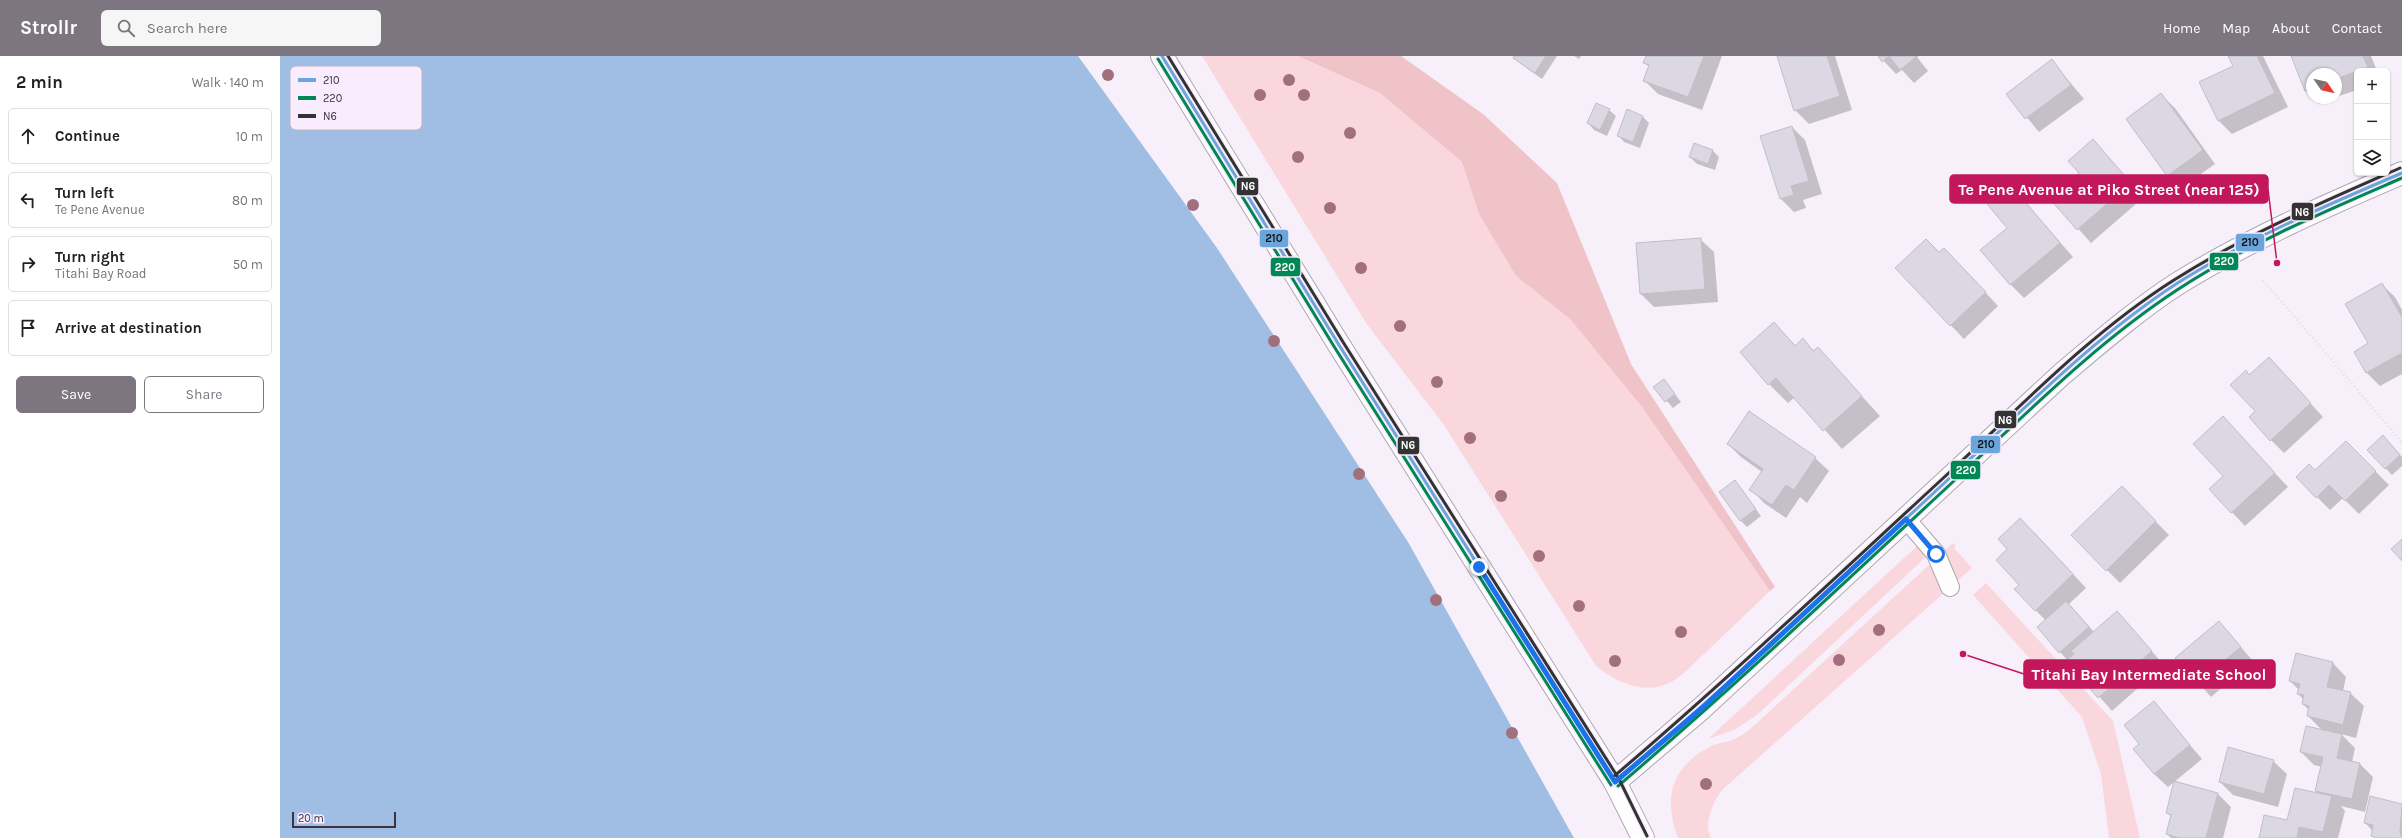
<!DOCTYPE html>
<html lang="en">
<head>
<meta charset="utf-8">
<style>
  :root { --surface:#fff; --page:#f6f6f6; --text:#202124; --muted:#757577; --line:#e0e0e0; --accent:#7d7681 }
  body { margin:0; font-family:Karla,sans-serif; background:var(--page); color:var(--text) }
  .controls { position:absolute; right:12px; top:12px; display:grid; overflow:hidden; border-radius:6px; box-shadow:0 1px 3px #0004 }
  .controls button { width:36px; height:36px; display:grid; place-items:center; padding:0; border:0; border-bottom:1px solid var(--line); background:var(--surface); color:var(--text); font:20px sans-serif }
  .compass { position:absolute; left:2026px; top:12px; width:36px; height:36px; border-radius:50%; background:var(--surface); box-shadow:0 1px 3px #0004; rotate:124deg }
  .scale { position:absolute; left:12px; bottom:10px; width:104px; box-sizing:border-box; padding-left:4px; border:2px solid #3c3440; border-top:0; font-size:11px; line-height:14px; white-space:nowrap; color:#3c3440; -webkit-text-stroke:3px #f8ecfe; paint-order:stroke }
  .stop { position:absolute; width:12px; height:12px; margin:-9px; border:3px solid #1a73e8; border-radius:50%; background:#fff }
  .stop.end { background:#1a73e8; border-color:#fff; box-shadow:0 1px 4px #0008 }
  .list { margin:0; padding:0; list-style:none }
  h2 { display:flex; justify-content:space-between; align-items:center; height:52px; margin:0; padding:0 16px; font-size:17px }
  h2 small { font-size:13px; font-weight:400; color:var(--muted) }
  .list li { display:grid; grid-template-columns:26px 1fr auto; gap:12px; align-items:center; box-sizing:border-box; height:56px; margin:0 8px 8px; padding:0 8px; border:1px solid var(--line); border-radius:6px }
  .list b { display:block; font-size:15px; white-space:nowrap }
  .list p { margin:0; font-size:13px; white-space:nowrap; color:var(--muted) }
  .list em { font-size:13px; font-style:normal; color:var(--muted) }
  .actions { display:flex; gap:8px; padding:12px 16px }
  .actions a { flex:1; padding:9px 0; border:1px solid var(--accent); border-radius:6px; text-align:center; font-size:14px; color:var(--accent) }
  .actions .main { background:var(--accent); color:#fff }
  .icon { flex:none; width:22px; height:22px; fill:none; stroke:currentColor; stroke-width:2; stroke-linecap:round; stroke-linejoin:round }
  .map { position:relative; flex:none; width:2122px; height:782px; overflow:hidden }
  header { display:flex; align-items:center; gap:24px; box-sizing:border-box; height:56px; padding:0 20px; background:var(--accent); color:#fff }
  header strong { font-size:19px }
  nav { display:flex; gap:22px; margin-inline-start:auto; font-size:14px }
  .search { width:280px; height:36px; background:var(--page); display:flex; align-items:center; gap:10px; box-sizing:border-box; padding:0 14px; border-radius:6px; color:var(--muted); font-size:15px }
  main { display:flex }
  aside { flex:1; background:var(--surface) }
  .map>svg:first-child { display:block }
</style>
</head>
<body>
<header>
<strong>Strollr</strong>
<div class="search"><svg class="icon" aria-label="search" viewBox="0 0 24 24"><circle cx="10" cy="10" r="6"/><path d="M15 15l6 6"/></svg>Search here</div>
<nav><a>Home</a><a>Map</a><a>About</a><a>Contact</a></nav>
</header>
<main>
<aside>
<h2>2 min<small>Walk · 140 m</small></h2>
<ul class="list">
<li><svg class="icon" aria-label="ahead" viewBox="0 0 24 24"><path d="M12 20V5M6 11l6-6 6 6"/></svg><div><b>Continue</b></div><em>10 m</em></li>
<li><svg class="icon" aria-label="left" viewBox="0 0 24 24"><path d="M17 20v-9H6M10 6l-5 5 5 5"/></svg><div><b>Turn left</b><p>Te Pene Avenue</p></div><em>80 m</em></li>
<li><svg class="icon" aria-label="right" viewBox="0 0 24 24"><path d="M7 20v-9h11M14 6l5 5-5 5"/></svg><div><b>Turn right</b><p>Titahi Bay Road</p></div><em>50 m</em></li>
<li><svg class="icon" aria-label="arrive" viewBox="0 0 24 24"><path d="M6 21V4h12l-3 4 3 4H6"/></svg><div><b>Arrive at destination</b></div></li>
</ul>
<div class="actions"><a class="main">Save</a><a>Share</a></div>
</aside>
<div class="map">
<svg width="2122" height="782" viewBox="0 0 2122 782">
  <rect width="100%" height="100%" fill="#f7f0fa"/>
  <!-- green -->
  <g fill="#f9d7dc">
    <path d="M922 0H1018L1100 37 1182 106 1199 158 1236 220 1290 263 1362 351 1490 535C1468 556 1446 577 1424 598 1414 607 1402 621 1389 627 1365 639 1335 626 1316 610L1164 369 1086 267Z"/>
    <path d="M1673 487 1676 490 1674 492 1692 512 1442 734C1433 747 1423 766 1431 782H1398C1383 741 1391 711 1431 690 1437 687 1445 687 1452 684 1457 682 1463 678 1468 675Z"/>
    <path d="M1637 490 1648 499 1477 659 1454 674 1428 683Z"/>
    <path d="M1706 527 1833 665 1860 782H1829L1821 718 1802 661 1693 539Z"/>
  </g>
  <!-- forest -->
  <path fill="#efc3c8" d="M1018 0H1121L1203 58 1277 127 1351 308 1495 531 1490 535 1362 351 1290 263 1236 220 1199 158 1182 106 1100 37Z"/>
  <!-- water -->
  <path fill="#a0bee3" d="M0 0H798L937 192 1128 486 1294 782H0Z"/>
  <!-- shadow -->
  <g fill="#0003">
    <path d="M1235 0H1277L1262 23 1241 8 1234 2Z"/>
    <path d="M1294 0H1301L1299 3Z"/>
    <path d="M1367 0H1442L1422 54 1378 38 1364 24 1369 11 1365 7Z"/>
    <path d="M1498 0H1555L1572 54 1529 68 1515 54Z"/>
    <path d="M1599 0H1639L1637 1 1648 15 1634 27 1622 14 1616 18Z"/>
    <path d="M1949 0H1983L2008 51 1952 78 1939 65 1920 26 1954 10Z"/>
    <path d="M2012 0H2091L2097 15H2077V34L2056 41V18H2032V41L2025 34Z"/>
    <path d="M1772 5 1804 43 1759 76 1727 38Z"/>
    <path d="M1881 39 1895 52 1935 108 1901 132 1888 119Z"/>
    <path d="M2033 42H2055L2039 48Z"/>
    <path d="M1329 54 1336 60 1327 80 1314 74 1308 67Z"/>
    <path d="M1363 61 1369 67 1360 92 1344 86 1338 79Z"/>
    <path d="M1512 71 1525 84 1542 138 1523 144 1526 152 1514 156 1500 142Z"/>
    <path d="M1813 84 1864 141 1811 187 1771 142 1800 117Z"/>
    <path d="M1433 95 1439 101 1435 114 1417 108 1410 101Z"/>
    <path d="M1726 124 1793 201 1744 242 1730 228Z"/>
    <path d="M1420 183 1434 196 1438 246 1374 251 1361 238Z"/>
    <path d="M1659 197 1677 206 1718 250 1684 283 1616 212Z"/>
    <path d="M2101 228 2115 241 2122 254V318L2100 330 2087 317 2075 296 2089 288Z"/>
    <path d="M1494 267 1516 290 1523 284 1534 295 1538 292 1600 360 1562 393 1515 341 1508 347 1489 328Z"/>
    <path d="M2002 316 2043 361 2004 397 1991 384 1976 355 1970 320Z"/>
    <path d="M1384 324 1401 346 1393 352 1375 331Z"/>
    <path d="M1943 362 2008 431 1965 470 1930 433 1944 420Z"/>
    <path d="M2066 386 2109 429 2079 458 2063 442 2050 454 2037 441 2035 416Z"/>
    <path d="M2109 387 2122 401V410L2112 419 2088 394Z"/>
    <path d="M1448 388 1535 402 1549 415 1527 447 1520 441 1506 462 1484 447 1471 433 1482 416 1461 401Z"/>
    <path d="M1455 426 1481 460 1467 471 1460 464Z"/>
    <path d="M1842 431 1889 479 1840 527 1792 479Z"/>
    <path d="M1754 476 1806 532 1789 548 1814 576 1837 556 1884 609 1832 655 1780 596 1766 565 1735 533 1740 529Z"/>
    <path d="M1939 566 1973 605 1931 641 1896 602Z"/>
    <path d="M2016 598 2053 607 2066 621 2063 635 2070 637 2084 650 2076 682 2061 678 2075 692 2072 706 2080 708 2093 721 2085 756 2061 750 2065 755 2058 782H1980L2008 765 2041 739 2036 735 2042 711 2034 709 2021 696 2042 674 2028 660 2029 654 2023 648 2024 644 2018 638 2019 634 2010 625Z"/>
    <path d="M1874 647 1922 703 1888 731 1874 718 1860 689Z"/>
    <path d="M1993 705 2007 718 1998 751 1953 739 1940 726Z"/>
    <path d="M1938 738 1951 751 1943 782H1891L1887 778 1892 761 1887 757Z"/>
    <path d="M2091 741 2122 749V782H2095L2092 779 2093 775 2085 767Z"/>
  </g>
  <!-- building -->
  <g fill="#dbd8e3" stroke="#c1bec8">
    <path d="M1234 0H1266L1255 17 1233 2Z"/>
    <path d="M1366 0H1424L1408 41 1363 25 1369 9 1363 7Z"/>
    <path d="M1497 0H1547L1560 40 1514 55Z"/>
    <path d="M1598 0H1635L1636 1 1620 14 1609 0 1602 6Z"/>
    <path d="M1948 0H1977L1995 37 1938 65 1919 26 1953 10Z"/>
    <path d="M2011 0H2083L2088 11 2056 23V18H2032V32L2025 35Z"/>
    <path d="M1772 3 1791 29 1745 63 1726 38Z"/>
    <path d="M1881 37 1923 94 1887 120 1846 63Z"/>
    <path d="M1316 47 1330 53 1320 74 1307 67Z"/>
    <path d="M1347 53 1363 60 1353 86 1337 80Z"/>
    <path d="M1512 70 1529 125 1511 130 1514 139 1500 143 1480 80Z"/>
    <path d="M1813 83 1851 127 1797 174 1769 142 1799 117 1788 105Z"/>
    <path d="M1414 87 1433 94 1428 108 1409 101Z"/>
    <path d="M1726 123 1780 187 1730 229 1700 194 1727 172 1703 143Z"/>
    <path d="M1421 182 1425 233 1360 238 1356 187Z"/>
    <path d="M1646 183 1659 196 1664 192 1706 236 1670 270 1615 212Z"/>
    <path d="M2102 227 2122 261V297L2086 317 2074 296 2088 287 2065 248Z"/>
    <path d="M1494 266 1515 290 1523 282 1533 295 1538 291 1582 340 1543 375 1496 322 1488 329 1460 296Z"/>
    <path d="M1989 301 2031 347 1990 385 1969 361 1975 355 1950 329 1966 314 1969 319Z"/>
    <path d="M1384 323 1395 338 1385 346 1373 331Z"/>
    <path d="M1469 355 1536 401 1514 434 1506 429 1492 449 1469 434 1483 413 1447 388Z"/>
    <path d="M1943 360 1995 417 1951 457 1929 433 1943 420 1913 388Z"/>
    <path d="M2103 379 2120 399 2105 413 2087 394Z"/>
    <path d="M2066 385 2096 415 2065 445 2049 429 2036 442 2016 421 2029 408 2035 414Z"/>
    <path d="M1455 424 1476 453 1460 465 1439 436Z"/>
    <path d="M1842 430 1876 465 1826 515 1791 479Z"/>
    <path d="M1740 462 1793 518 1755 555 1734 533 1739 529 1716 504 1727 493 1718 483Z"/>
    <path d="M2122 483V505L2111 493Z"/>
    <path d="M1786 545 1809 571 1779 597 1757 571Z"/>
    <path d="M1837 555 1872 595 1818 642 1786 605 1794 598 1791 595Z"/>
    <path d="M1939 565 1961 591 1916 628 1895 602Z"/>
    <path d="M2016 597 2053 606 2047 631 2071 636 2063 669 2027 660 2029 650 2022 648 2024 639 2017 638 2020 628 2009 625Z"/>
    <path d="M1874 645 1910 689 1874 718 1853 693 1859 688 1844 669Z"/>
    <path d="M2026 670 2062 678 2057 702 2080 707 2072 743 2035 735 2043 701 2020 696Z"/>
    <path d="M1948 691 1994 704 1984 738 1939 726Z"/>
    <path d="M1894 725 1938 737 1926 782H1899L1886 778 1891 759 1886 757Z"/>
    <path d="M2015 732 2052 740 2043 776 2019 771 2017 782H1979L1984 759 2007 764Z"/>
    <path d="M2090 740 2122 748 2120 776 2122 782H2096L2091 780 2093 769 2084 767Z"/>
  </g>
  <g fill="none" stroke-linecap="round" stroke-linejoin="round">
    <defs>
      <path id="lane" d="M1626 463 1656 498 1670 531"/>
      <g id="secondary">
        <path d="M882 0 1059 289 1335 726 1363 782"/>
        <path d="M1335 726 1422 652 1782 318C1819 287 1857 254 1897 228 1968 184 2045 150 2122 117"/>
      </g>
    </defs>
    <!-- lane casing -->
    <use href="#lane" stroke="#ada7b0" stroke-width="20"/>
    <!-- secondary casing -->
    <use href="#secondary" stroke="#ada7b0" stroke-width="24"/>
    <!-- path -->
    <path stroke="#e0dee1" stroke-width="2.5" stroke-dasharray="1 3" stroke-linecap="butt" d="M1983 224 2122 386"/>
    <!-- lane -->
    <use href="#lane" stroke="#fefdfe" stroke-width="18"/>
    <!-- secondary -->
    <use href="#secondary" stroke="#fefdfe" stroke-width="22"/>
    <defs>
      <g id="bus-1">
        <path d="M882 0 1059 289 1335 726"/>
        <path d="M1335 726C1451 627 1562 522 1674 418 1745 352 1815 281 1896 228 1967 183 2045 150 2122 117"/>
      </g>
      <g id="bus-2">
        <path d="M878 3 1055 292 1331 729"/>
        <path d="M1338 730C1454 631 1565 526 1676 423 1747 357 1816 287 1897 234 1967 188 2046 155 2122 122"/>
      </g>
      <g id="bus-3">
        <path d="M888 0 1063 286 1339 723 1367 780"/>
        <path d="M1332 722C1448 623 1559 518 1672 414 1743 348 1812 276 1894 224 1965 179 2043 146 2120 112"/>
      </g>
    </defs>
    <!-- bus-1 casing -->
    <use href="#bus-1" stroke="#f8ecfe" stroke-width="6"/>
    <!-- bus-2 casing -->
    <use href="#bus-2" stroke="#f8ecfe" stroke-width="6"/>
    <!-- bus-3 casing -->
    <use href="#bus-3" stroke="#f8ecfe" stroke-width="6"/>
    <!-- bus-1 -->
    <use href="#bus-1" stroke="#6aa6dc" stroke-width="3"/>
    <!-- bus-2 -->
    <use href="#bus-2" stroke="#008854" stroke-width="3"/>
    <!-- bus-3 -->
    <use href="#bus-3" stroke="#333" stroke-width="3"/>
  </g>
  <!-- trees -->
  <g fill="#a26f7d">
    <circle cx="828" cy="19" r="6"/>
    <circle cx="1009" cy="24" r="6"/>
    <circle cx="980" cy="39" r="6"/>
    <circle cx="1024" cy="39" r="6"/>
    <circle cx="1070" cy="77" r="6"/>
    <circle cx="1018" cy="101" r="6"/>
    <circle cx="913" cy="149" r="6"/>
    <circle cx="1050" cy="152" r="6"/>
    <circle cx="1081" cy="212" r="6"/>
    <circle cx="1120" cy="270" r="6"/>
    <circle cx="994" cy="285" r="6"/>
    <circle cx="1157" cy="326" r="6"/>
    <circle cx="1190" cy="382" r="6"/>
    <circle cx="1079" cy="418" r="6"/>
    <circle cx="1221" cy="440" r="6"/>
    <circle cx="1259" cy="500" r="6"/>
    <circle cx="1156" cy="544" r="6"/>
    <circle cx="1299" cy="550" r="6"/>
    <circle cx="1599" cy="574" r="6"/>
    <circle cx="1401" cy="576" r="6"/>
    <circle cx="1559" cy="604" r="6"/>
    <circle cx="1335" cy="605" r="6"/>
    <circle cx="1232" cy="677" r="6"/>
    <circle cx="1426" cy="728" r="6"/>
  </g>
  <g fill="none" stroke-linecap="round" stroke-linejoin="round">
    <!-- route -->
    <path stroke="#1a73e8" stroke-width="5" d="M1199 511 1335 726 1422 652 1626 463 1656 498"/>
  </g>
  <!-- legend -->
  <rect x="10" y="10" width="132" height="64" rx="6" fill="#f8ecfe" stroke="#c0b5c5" stroke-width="1"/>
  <rect x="18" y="22" width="18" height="4" fill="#6aa6dc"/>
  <rect x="18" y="40" width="18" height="4" fill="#008854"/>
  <rect x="18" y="58" width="18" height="4" fill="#333"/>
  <g font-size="11" fill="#3c3440">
    <text x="43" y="28">210</text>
    <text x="43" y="46">220</text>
    <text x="43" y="64">N6</text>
  </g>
  <!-- callouts -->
  <path fill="none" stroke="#c2185b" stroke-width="1.5" d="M1997 207L1988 133M1683 598L1744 618"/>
  <g fill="#c2185b" stroke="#f8ecfe" stroke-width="1.5">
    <circle cx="1997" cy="207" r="4"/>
    <circle cx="1683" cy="598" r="4"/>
  </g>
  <g fill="#c2185b" stroke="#c2185b" stroke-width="1.5">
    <rect x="1670" y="119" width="318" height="28" rx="4"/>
    <rect x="1744" y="604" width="251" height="28" rx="4"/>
  </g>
  <g font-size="16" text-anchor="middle" font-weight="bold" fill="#fff">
    <text x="1829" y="139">Te Pene Avenue at Piko Street (near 125)</text>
    <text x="1869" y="624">Titahi Bay Intermediate School</text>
  </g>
  <g stroke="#f8ecfe" stroke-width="1.5">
    <rect x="956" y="121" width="23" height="19" rx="4" fill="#333"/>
    <rect x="2011" y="146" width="23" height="19" rx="4" fill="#333"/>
    <rect x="979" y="173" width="30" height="19" rx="4" fill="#6aa6dc"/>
    <rect x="1955" y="177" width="30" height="19" rx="4" fill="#6aa6dc"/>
    <rect x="1929" y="196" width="30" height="19" rx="4" fill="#008854"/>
    <rect x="990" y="201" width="31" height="20" rx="4" fill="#008854"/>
    <rect x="1714" y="354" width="23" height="19" rx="4" fill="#333"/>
    <rect x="1690" y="379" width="31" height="19" rx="4" fill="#6aa6dc"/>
    <rect x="1117" y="380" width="23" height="19" rx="4" fill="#333"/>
    <rect x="1670" y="404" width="31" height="20" rx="4" fill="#008854"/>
  </g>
  <g font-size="11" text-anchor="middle" font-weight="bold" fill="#fff">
    <text x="968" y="134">N6</text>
    <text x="2022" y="160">N6</text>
    <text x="1944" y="209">220</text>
    <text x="1005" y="215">220</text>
    <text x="1725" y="368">N6</text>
    <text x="1128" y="393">N6</text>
    <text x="1686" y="418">220</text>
  </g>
  <g font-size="11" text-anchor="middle" font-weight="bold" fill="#111">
    <text x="994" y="186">210</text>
    <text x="1970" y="190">210</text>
    <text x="1706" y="392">210</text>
  </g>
</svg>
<div class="controls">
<button>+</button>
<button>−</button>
<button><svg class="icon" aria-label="layers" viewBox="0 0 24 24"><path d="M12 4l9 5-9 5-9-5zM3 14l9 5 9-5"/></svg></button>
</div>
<svg class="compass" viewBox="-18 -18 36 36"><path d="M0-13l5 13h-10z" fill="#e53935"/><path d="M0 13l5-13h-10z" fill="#757577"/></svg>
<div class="scale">20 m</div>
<div class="stop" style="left:1656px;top:498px"></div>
<div class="stop end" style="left:1199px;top:511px"></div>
</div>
</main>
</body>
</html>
